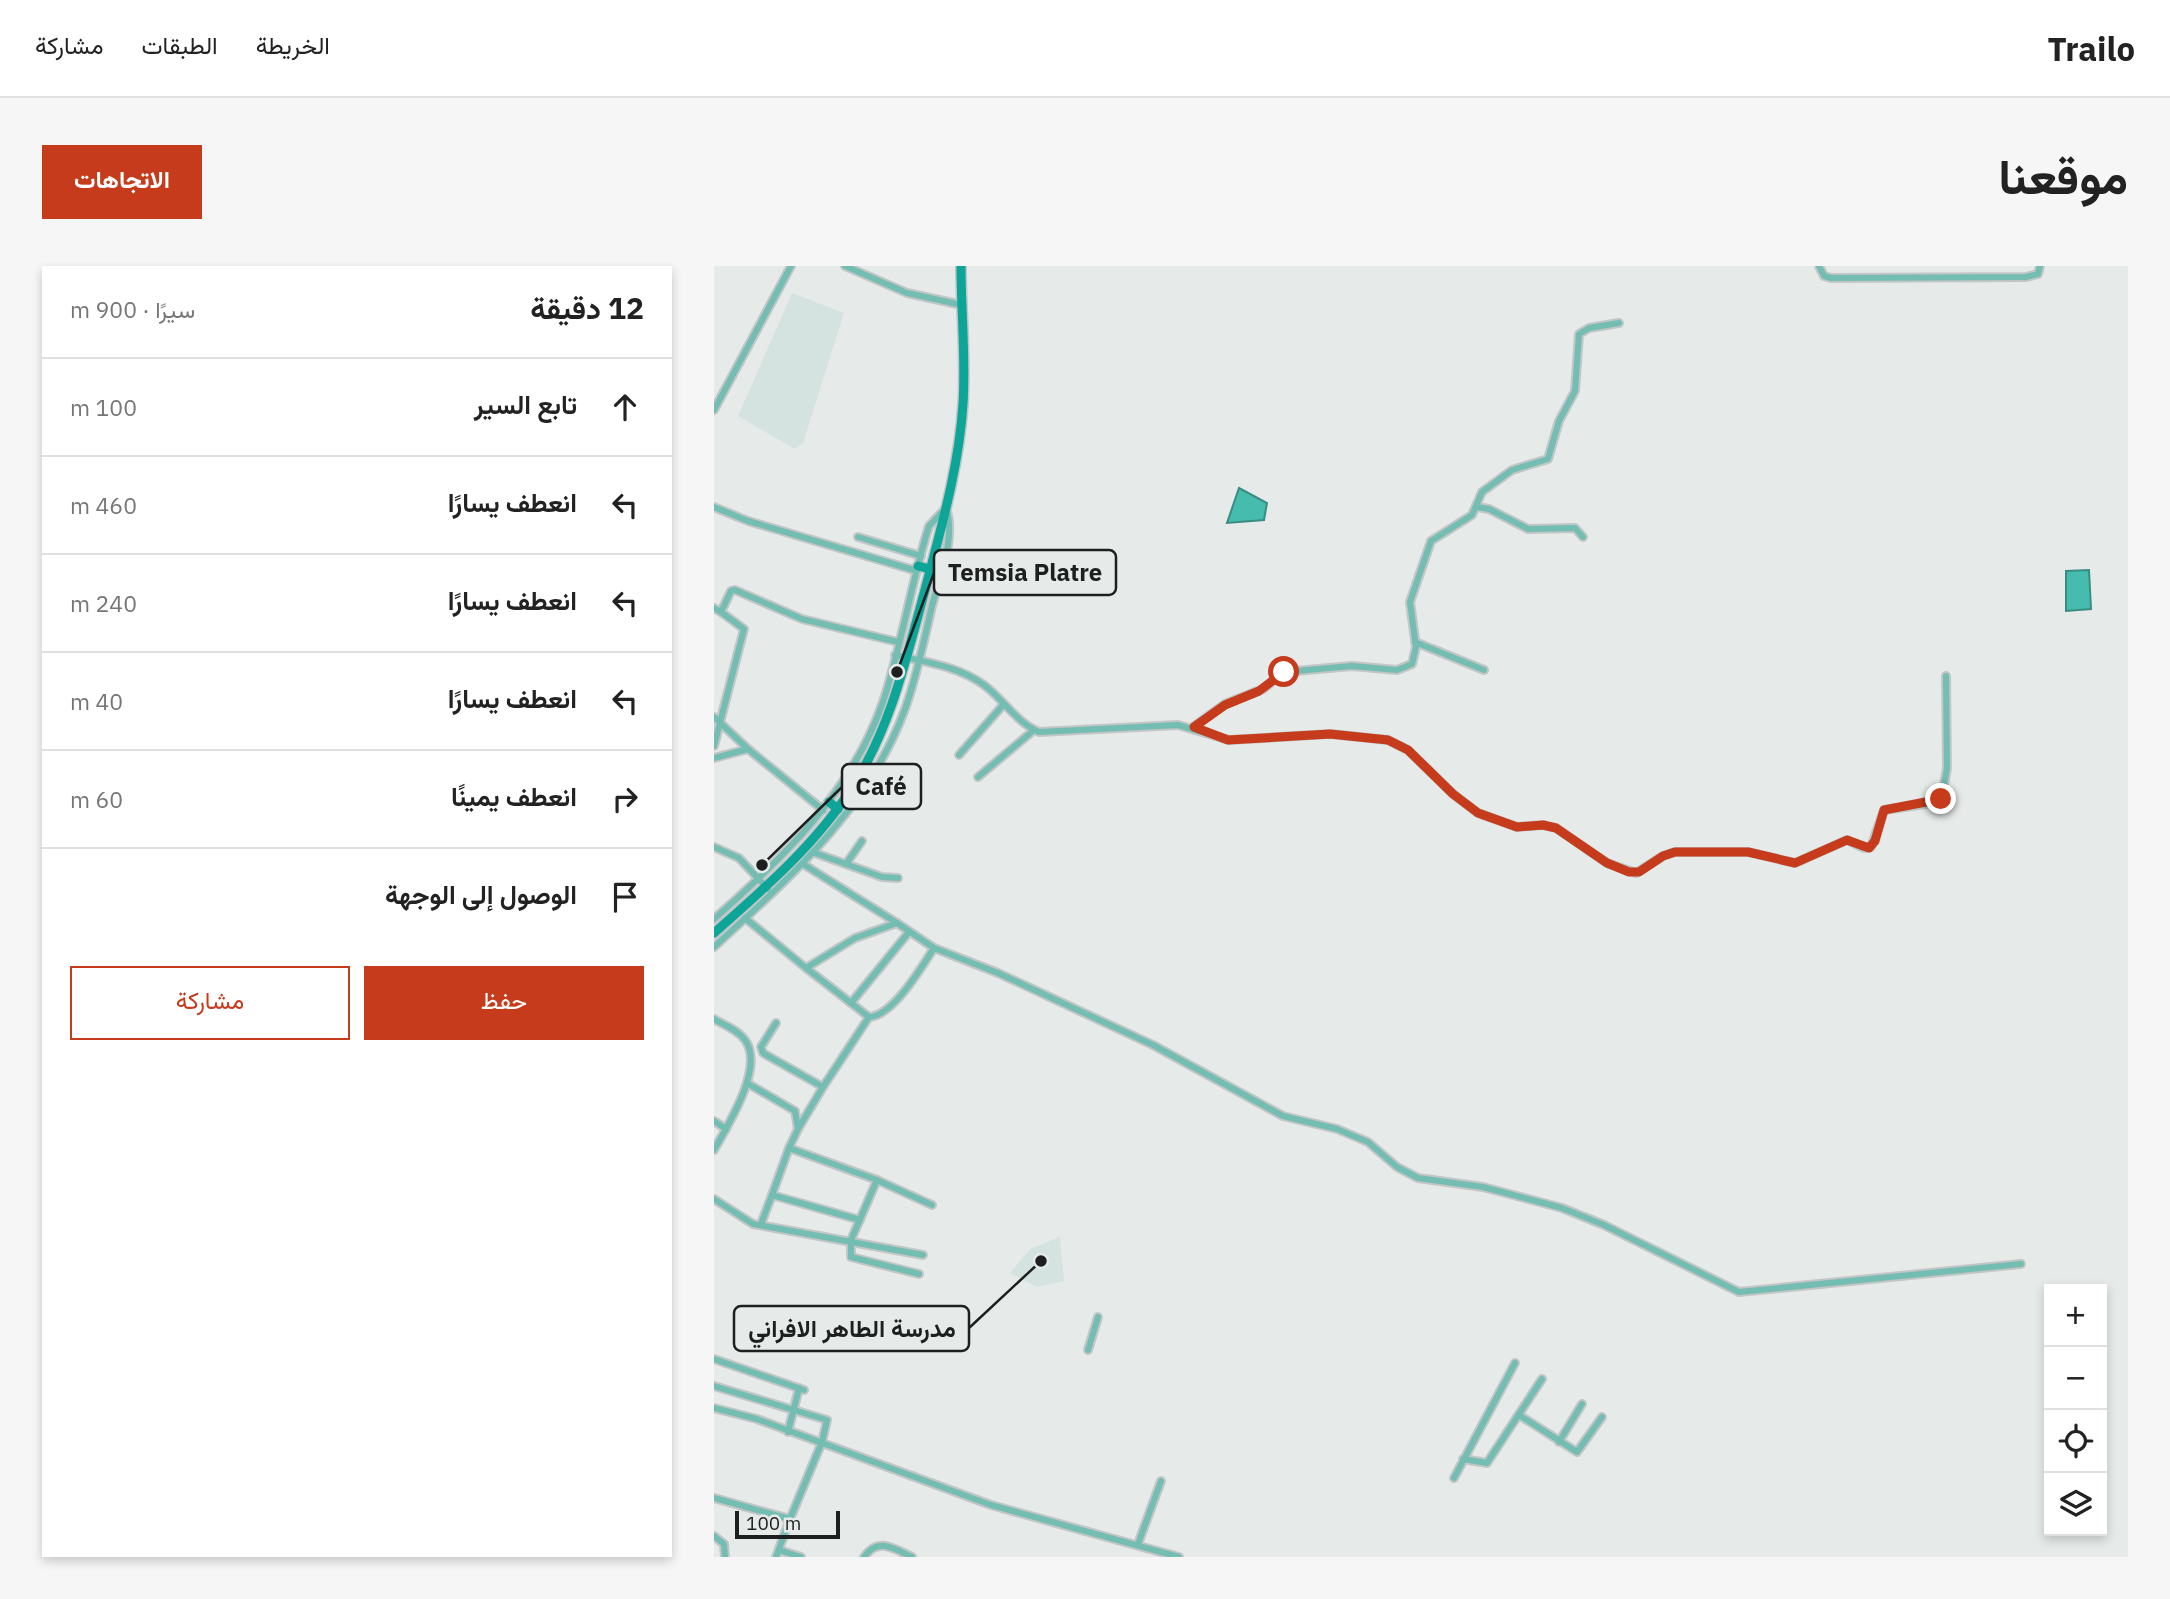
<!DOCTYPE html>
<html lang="ar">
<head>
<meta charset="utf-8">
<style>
  :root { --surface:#fff; --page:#f6f6f6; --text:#222; --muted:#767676; --line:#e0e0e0; --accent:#c53b1b }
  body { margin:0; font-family:"IBM Plex Sans",Vazirmatn,sans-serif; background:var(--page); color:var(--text); direction:rtl }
  .controls { position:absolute; right:21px; bottom:21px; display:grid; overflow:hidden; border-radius:0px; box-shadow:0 4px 10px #0003 }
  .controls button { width:63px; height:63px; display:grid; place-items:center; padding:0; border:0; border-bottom:2px solid var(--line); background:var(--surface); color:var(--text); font:35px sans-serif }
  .scale { position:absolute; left:21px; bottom:18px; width:105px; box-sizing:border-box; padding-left:7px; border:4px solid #1e2020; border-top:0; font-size:19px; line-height:24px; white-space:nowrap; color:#1e2020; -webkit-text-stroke:5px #e6ebea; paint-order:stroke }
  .stop { position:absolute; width:21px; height:21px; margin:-16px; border:5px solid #c53b1b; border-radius:50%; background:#fff }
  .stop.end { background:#c53b1b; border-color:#fff; box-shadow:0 2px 7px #0008 }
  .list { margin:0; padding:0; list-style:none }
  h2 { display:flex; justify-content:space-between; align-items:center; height:91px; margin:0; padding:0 28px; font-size:30px }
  h2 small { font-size:23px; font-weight:400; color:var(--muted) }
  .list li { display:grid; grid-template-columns:46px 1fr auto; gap:21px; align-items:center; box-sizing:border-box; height:98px; padding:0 28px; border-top:2px solid var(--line) }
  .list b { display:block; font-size:26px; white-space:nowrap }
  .list em { font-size:23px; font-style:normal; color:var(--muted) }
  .actions { display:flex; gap:14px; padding:21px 28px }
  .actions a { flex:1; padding:16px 0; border:2px solid var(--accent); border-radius:0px; text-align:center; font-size:24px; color:var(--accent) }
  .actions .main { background:var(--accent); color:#fff }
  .icon { flex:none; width:38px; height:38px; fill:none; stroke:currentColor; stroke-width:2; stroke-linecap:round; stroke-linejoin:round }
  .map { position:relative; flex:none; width:1414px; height:1291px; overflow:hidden; direction:ltr; border-radius:0px }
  header { display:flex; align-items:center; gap:42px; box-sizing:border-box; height:98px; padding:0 35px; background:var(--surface); border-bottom:2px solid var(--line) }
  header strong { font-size:33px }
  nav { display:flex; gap:38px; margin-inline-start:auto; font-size:24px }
  .intro { display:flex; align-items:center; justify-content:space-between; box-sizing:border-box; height:168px; padding:0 42px }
  h1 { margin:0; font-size:49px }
  .button { padding:18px 32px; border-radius:0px; background:var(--accent); color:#fff; font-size:24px; font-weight:700 }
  main { display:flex; gap:42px; padding:0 42px }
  aside { flex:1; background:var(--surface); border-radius:0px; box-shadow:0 4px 10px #0003 }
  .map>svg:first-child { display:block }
</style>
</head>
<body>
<header>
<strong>Trailo</strong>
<nav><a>الخريطة</a><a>الطبقات</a><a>مشاركة</a></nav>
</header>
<div class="intro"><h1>موقعنا</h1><a class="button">الاتجاهات</a></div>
<main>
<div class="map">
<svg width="1414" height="1291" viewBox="0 0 1414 1291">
  <rect width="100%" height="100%" fill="#e6ebea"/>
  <!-- built -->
  <g fill="#d4e3e0">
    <path d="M78 27 130 47 89 177 81 183 24 150Z"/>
    <path d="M346 971 350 1015 323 1021 296 1007 316 983Z"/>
  </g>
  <!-- water -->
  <g fill="#45bcad" stroke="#398d83" stroke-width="2">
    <path d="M525 222 553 237 550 254 513 257Z"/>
    <path d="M1375 304 1377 343 1352 345V305Z"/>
  </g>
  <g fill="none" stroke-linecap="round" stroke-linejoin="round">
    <defs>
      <g id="street">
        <path d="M131 0 193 27 248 39"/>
        <path d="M1105 0 1110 10 1117 12 1312 11 1324 8 1326 0"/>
        <path d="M0 144 77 0"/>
        <path d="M0 241 34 255 203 305"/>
        <path d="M763 241 775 243 814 263 861 262 869 271"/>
        <path d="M144 271 207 290"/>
        <path d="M0 342 7 346 17 325 21 324 88 353 184 376"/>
        <path d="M701 376 770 404"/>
        <path d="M181 389C211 396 244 400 270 419 289 433 302 456 325 466L464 459 515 474 616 468 674 474 694 484 739 528 764 547 803 561 829 559 842 562 893 597 922 607 949 590 961 586H1034L1081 597 1133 574 1150 582 1157 581 1170 544 1219 537 1228 530 1233 502 1232 410"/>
        <path d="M0 451 34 483"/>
        <path d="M479 461 511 438 549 423 570 406 638 400 683 404 698 398 702 381 696 336 717 275 758 249 768 226 798 204 834 193 845 155 861 125 865 68 875 62 905 57"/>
        <path d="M0 480 30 363 7 346"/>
        <path d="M245 489 290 438"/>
        <path d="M0 492 34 483 109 544"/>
        <path d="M264 511 320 464"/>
        <path d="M0 581 25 592 54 623"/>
        <path d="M101 587 168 611 184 612"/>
        <path d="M89 598 183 657"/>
        <path d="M132 598 148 575"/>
        <path d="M31 652 92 702 141 672 183 657 220 682 284 707 439 779 569 850 623 863 654 876 683 901 704 912 769 921 848 942 890 959 1025 1026 1307 998"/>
        <path d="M0 653C70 591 138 526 169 436 188 378 197 317 215 260L232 242C242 271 226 310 218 340 210 374 203 410 191 443 154 544 77 610 0 681"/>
        <path d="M92 702 155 751"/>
        <path d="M137 737 195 666"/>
        <path d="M0 753C10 759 24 764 31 774 51 801 14 859 0 884"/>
        <path d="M62 757 47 781 49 787 109 821 155 751C179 750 207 702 220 682"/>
        <path d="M33 817 81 845 84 863 75 882 163 914"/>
        <path d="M0 855 12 863"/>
        <path d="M84 863 109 821"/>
        <path d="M58 929 75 882"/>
        <path d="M0 933 39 958 209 989"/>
        <path d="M47 958 58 929 146 954"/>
        <path d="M205 1008 137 991V974L163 914 218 939"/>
        <path d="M374 1084 384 1051"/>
        <path d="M0 1093 90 1124"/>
        <path d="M0 1120 113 1154 108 1176 76 1253 0 1232"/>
        <path d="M0 1142 43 1153 277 1239 465 1291"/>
        <path d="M805 1149 863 1186 888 1151"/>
        <path d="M74 1166 85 1122"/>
        <path d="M845 1176 868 1138"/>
        <path d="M749 1193 773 1197 828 1113"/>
        <path d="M740 1212 801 1097"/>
        <path d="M0 1270 10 1278 11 1291"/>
        <path d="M424 1278 447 1215"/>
        <path d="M65 1284 87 1291"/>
        <path d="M62 1291 76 1253"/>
        <path d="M150 1291C164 1271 179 1282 198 1291"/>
      </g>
      <g id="secondary">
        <path d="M204 300 216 303"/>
        <path d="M115 536 124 543"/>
        <path d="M0 667C50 623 102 578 138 522 177 461 192 393 211 324 227 262 245 201 249 138 252 92 247 46 247 0"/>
      </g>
    </defs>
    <!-- street casing -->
    <use href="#street" stroke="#c2c6c6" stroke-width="10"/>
    <!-- secondary casing -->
    <use href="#secondary" stroke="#c2c6c6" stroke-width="12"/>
    <!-- street -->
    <use href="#street" stroke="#74bdb2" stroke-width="6"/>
    <!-- secondary -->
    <use href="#secondary" stroke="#0ca597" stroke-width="9"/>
  </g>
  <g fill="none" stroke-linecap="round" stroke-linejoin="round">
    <!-- route -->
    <path stroke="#c53b1b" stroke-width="9" d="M570 406 545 425 511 439 480 461 514 474 616 468 674 474 694 484 739 528 764 547 803 561 829 559 842 562 893 597 915 606H925L949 590 961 586H1034L1081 597 1133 574 1155 582 1161 575 1170 544 1227 533"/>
  </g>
  <!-- callouts -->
  <path fill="none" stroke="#1e2020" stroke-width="2.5" d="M183 406L220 307M48 599L128 521M327 995L255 1062"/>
  <g fill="#1e2020" stroke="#e6ebea" stroke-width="2.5">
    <circle cx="183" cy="406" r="7"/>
    <circle cx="48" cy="599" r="7"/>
    <circle cx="327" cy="995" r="7"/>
  </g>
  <g fill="#e6ebea" stroke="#1e2020" stroke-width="2.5">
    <rect x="220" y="284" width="182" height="45" rx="7"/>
    <rect x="128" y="498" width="79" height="45" rx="7"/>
    <rect x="20" y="1040" width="235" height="45" rx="7"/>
  </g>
  <g font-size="24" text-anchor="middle" font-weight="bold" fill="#1e2020">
    <text x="311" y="315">Temsia Platre</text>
    <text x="167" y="529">Café</text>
    <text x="138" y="1071">مدرسة الطاهر الافراني</text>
  </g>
</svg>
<div class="controls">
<button>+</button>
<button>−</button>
<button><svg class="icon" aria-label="locate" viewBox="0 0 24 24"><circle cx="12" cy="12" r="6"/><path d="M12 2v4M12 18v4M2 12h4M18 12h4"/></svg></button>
<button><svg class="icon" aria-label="layers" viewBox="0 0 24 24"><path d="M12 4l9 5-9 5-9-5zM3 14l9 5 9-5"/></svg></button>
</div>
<div class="scale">100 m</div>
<div class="stop" style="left:570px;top:406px"></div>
<div class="stop end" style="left:1227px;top:533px"></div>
</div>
<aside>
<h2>12 دقيقة<small>سيرًا · 900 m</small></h2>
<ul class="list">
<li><svg class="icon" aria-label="ahead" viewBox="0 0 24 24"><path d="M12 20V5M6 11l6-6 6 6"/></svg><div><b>تابع السير</b></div><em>100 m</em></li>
<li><svg class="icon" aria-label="left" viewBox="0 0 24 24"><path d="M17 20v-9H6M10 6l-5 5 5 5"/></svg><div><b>انعطف يسارًا</b></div><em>460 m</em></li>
<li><svg class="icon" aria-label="left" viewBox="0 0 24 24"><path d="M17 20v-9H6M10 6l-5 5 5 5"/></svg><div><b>انعطف يسارًا</b></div><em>240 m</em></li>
<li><svg class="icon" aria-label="left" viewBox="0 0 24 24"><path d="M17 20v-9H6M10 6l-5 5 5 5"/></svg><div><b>انعطف يسارًا</b></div><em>40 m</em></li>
<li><svg class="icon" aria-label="right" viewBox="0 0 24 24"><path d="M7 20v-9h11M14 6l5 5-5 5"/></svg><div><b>انعطف يمينًا</b></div><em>60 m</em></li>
<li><svg class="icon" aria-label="arrive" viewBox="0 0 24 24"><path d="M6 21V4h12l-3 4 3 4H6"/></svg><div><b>الوصول إلى الوجهة</b></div></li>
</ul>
<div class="actions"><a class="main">حفظ</a><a>مشاركة</a></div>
</aside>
</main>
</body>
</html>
